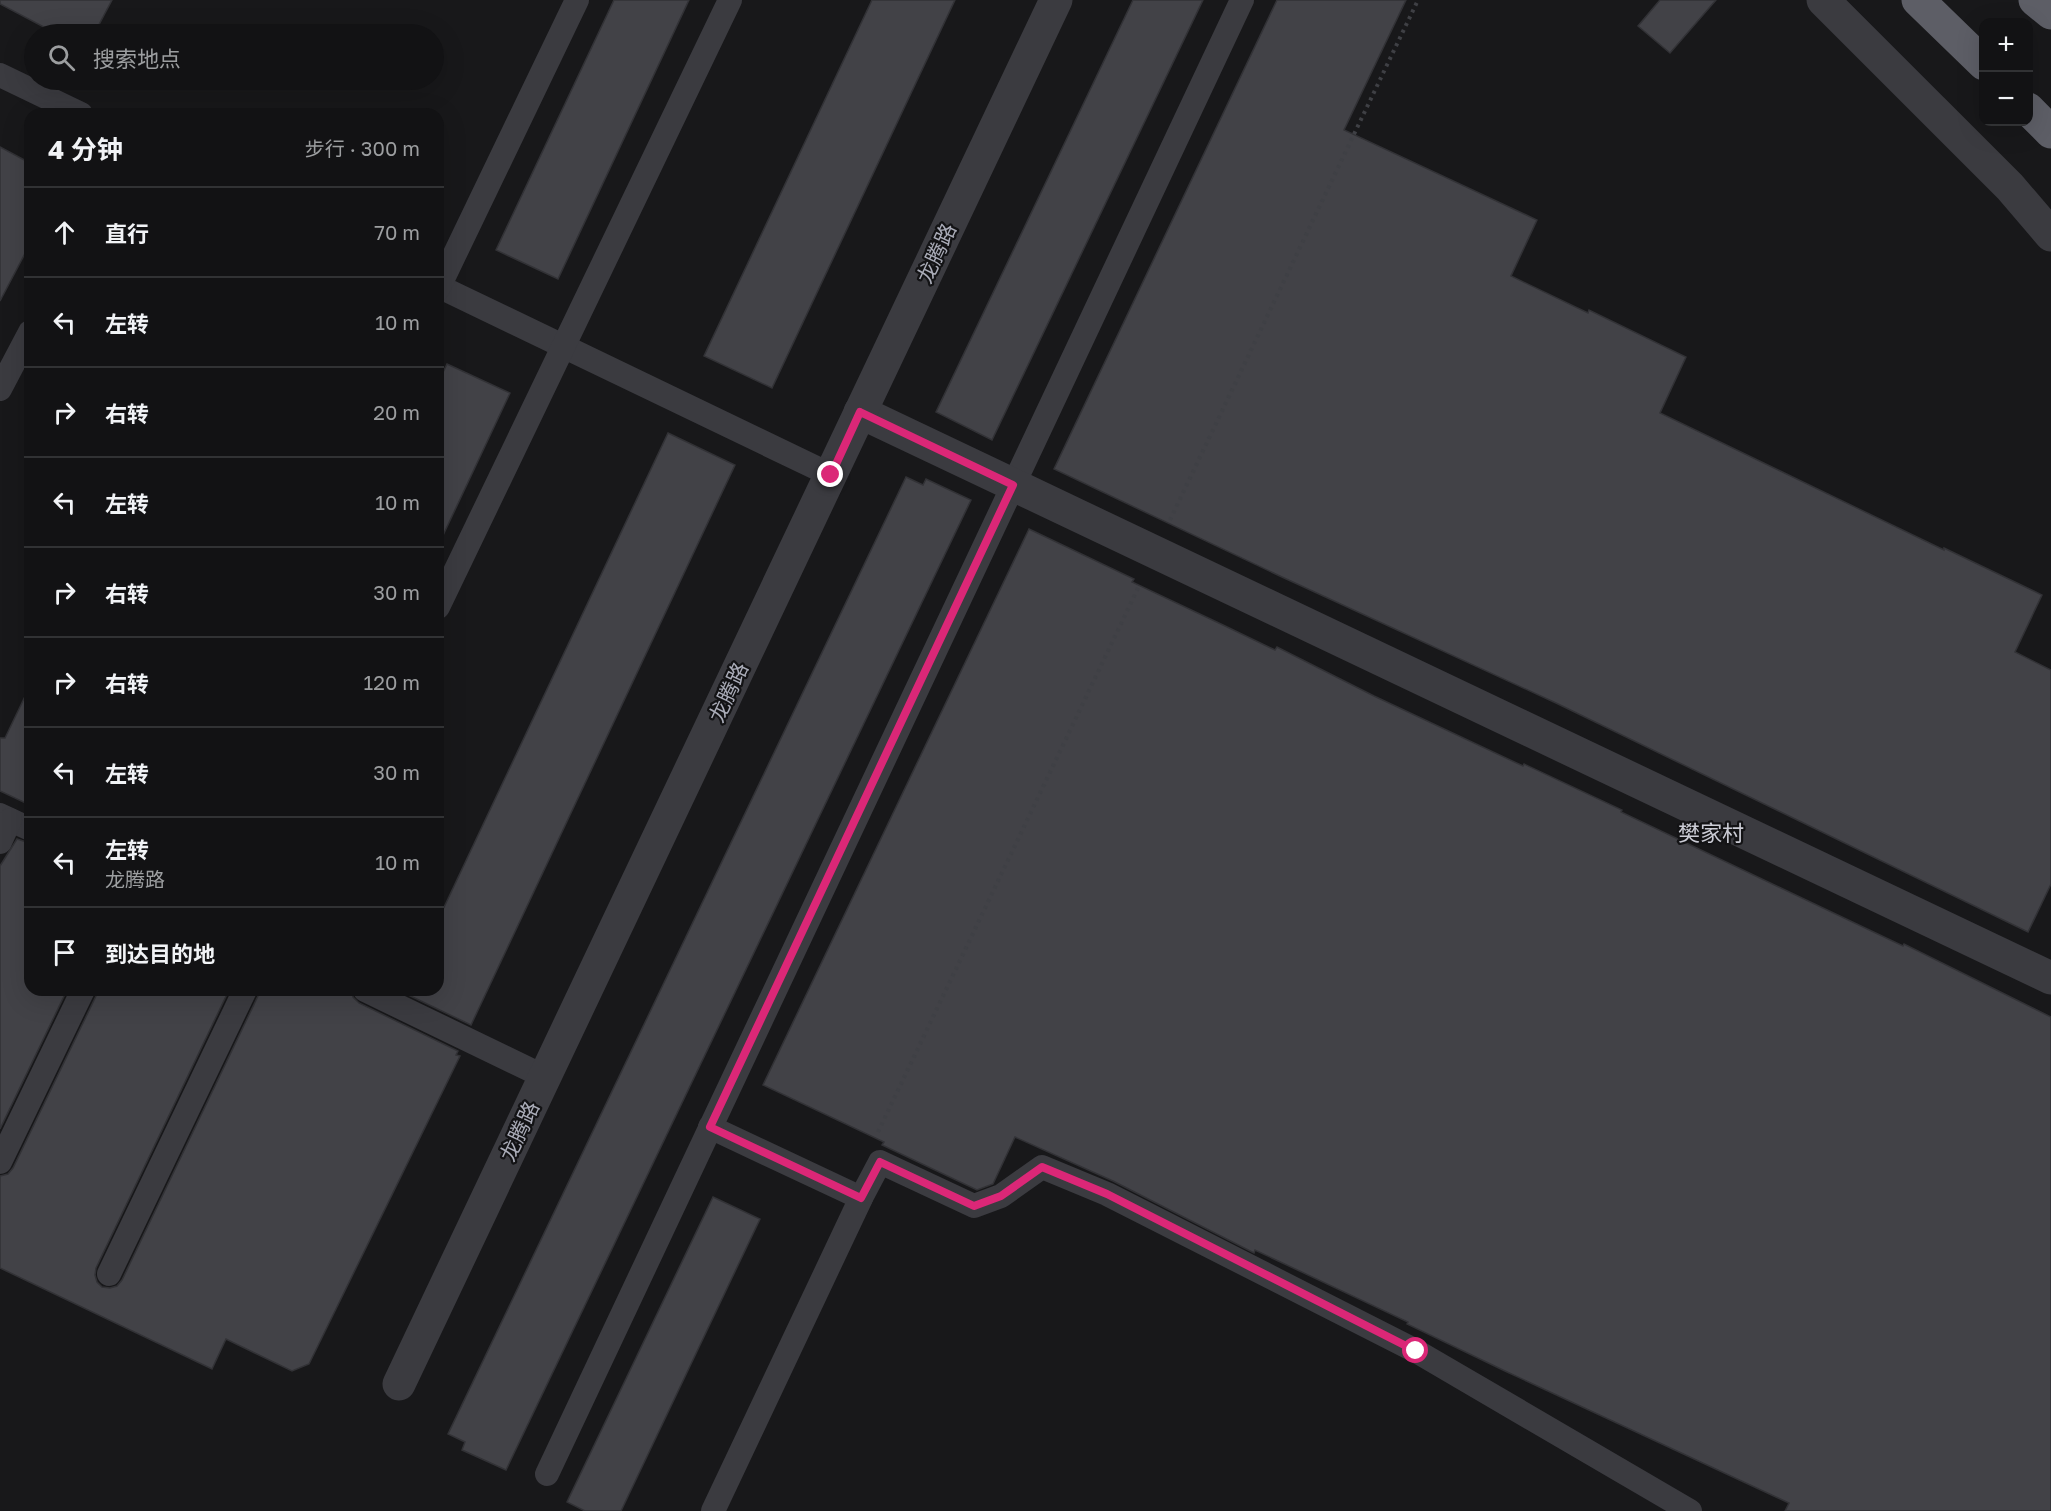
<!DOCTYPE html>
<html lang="zh">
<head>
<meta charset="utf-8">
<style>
  :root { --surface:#121214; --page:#1f2022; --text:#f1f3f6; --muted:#9c9ea0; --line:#313234 }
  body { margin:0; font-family:"Golos Text","Noto Sans SC",sans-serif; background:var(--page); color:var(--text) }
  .controls { position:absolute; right:18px; top:18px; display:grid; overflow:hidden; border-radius:12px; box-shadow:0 6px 24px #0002 }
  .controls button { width:54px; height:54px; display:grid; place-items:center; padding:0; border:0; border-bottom:2px solid var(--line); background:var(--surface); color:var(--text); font:30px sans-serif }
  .stop { position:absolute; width:18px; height:18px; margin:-14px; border:4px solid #db2777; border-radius:50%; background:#fff }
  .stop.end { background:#db2777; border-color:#fff; box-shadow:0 2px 6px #0008 }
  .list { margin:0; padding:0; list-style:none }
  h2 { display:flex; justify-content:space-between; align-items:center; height:78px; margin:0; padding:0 24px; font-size:26px }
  h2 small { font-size:20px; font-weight:400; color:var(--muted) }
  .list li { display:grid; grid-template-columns:39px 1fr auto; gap:18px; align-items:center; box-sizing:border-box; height:90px; padding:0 24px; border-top:2px solid var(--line) }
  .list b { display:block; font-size:22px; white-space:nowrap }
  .list p { margin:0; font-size:20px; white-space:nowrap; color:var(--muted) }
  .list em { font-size:20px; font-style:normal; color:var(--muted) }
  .icon { flex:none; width:33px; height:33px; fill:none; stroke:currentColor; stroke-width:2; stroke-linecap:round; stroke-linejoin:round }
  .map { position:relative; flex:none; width:2051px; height:1511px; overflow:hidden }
  .search { position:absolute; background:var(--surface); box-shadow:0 6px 24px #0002; left:24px; top:24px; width:420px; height:66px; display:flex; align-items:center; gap:15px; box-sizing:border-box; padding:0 21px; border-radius:33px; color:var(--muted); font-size:22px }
  .panel { position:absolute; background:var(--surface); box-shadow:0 6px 24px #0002; left:24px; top:108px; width:420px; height:888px; border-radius:18px }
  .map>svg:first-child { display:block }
</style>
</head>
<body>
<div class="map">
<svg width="2051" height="1511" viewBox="0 0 2051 1511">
  <rect width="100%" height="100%" fill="#18181a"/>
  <!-- building -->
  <g fill="#424247" stroke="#323236" stroke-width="1.5">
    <path d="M0 0H112L94 34H57L0 4Z"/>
    <path d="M614 0H689L558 279 496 250Z"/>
    <path d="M872 0H955L772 388 704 356Z"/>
    <path d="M1133 0H1203L992 440 936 412Z"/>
    <path d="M1277 0H1406L1344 130 1537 220 1511 276 1588 313 1589 310 1686 357 1660 413 1944 550V548L2042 595 2015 652 2051 670V884L2028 932 1556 703 1282 577 1054 469Z"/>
    <path d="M1660 0H1716L1670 53 1638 26Z"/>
    <path d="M0 147 30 163V244L0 301Z"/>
    <path d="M447 364 510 393 438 546V383Z"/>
    <path d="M668 433 735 465 471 1025 398 990H438V920Z"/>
    <path d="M906 477 923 485 926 479 971 500 506 1470 462 1450 465 1442 448 1434Z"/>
    <path d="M1029 529 1134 579 1132 582 1223 625 1275 650 1277 647 1374 696 1523 766 1524 764 1622 810 1621 812 1903 946 1904 944 2051 1017V1511H1785L1789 1503 1505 1371 1407 1324 1408 1322 1255 1250 1254 1253 1113 1181 1015 1137 993 1184 977 1190 882 1145 884 1142 763 1085Z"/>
    <path d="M30 686V813L26 812 30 805 0 791V738H5Z"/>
    <path d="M17 839 30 843V990H67L0 1129V866Z"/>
    <path d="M97 990H229L96 1268 95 1275 97 1282 102 1287 110 1288 117 1286 122 1280 258 996 259 990H351L353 997 359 1003 458 1051 456 1055 460 1056 309 1364 292 1371 226 1339 212 1369 0 1268V1176L8 1174 13 1168 96 996Z"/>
    <path d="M713 1197 760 1219 621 1511H585L567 1502Z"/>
  </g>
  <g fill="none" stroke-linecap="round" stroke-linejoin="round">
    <!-- path -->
    <g stroke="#3f4045" stroke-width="4" stroke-dasharray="3 4.5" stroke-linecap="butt">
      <path d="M1170 520 1418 0"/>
      <path d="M878 1132 1140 584"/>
    </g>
    <!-- service -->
    <g stroke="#3b3b40" stroke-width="24">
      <path d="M0 75 81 114"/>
      <path d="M438 286 831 475"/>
      <path d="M438 289 577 0"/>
      <path d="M0 389 30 332"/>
      <path d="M438 607 730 0"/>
      <path d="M0 815 30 829"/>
      <path d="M0 842 10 820"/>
      <path d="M365 990 545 1077"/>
      <path d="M710 1127 861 1198"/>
      <path d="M0 1162 83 990"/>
      <path d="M109 1274 245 990"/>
      <path d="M547 1474 1242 0"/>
      <path d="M713 1511 861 1198 880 1162 974 1206 1001 1196 1042 1167 1107 1194 1416 1351 1690 1511"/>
    </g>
    <!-- minor -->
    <g stroke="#3b3b40" stroke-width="33">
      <path d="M1823 0 2010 187 2051 235"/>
      <path d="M860 412 2051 978"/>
      <path d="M399 1384 1056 0"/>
    </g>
    <!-- trunk -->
    <g stroke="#5d5e66" stroke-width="33">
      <path d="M1918 0 1984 64"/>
      <path d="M2035 0 2051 13"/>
      <path d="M2028 109 2051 132"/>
    </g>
  </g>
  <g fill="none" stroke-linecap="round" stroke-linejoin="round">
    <!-- route -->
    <path stroke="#db2777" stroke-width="8" d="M831 475 860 412 1013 485 710 1127 861 1198 880 1162 974 1206 1001 1196 1042 1167 1107 1194 1416 1351"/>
  </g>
  <g text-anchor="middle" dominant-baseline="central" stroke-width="4.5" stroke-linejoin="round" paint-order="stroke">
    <!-- street labels -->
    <g font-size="21" fill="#abadb9" stroke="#131315">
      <text transform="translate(936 253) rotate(-65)">龙腾路</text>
      <text transform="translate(728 692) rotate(-65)">龙腾路</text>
      <text transform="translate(519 1131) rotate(-65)">龙腾路</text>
    </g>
    <!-- neighbourhood labels -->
    <g font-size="22" fill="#cbccd5" stroke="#131315">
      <text x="1711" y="832">樊家村</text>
    </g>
  </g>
</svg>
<div class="controls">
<button>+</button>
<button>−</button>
</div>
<div class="stop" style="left:1416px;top:1351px"></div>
<div class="stop end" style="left:831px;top:475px"></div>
<div class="search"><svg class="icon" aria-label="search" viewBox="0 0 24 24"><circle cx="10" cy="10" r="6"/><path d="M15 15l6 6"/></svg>搜索地点</div>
<section class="panel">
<h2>4 分钟<small>步行 · 300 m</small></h2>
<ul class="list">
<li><svg class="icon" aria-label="ahead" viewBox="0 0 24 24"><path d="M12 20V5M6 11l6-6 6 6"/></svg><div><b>直行</b></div><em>70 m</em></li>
<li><svg class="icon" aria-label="left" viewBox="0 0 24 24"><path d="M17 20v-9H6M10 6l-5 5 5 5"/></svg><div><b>左转</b></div><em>10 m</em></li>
<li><svg class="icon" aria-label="right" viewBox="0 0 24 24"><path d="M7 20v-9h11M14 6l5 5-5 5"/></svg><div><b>右转</b></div><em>20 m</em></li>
<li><svg class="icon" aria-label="left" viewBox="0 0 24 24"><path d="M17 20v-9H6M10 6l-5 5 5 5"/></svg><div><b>左转</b></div><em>10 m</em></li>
<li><svg class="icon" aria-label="right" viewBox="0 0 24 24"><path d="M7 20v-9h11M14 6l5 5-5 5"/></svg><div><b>右转</b></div><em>30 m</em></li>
<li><svg class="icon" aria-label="right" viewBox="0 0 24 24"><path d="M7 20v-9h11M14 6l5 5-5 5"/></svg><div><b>右转</b></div><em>120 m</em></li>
<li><svg class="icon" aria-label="left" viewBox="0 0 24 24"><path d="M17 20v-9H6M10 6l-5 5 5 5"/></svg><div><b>左转</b></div><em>30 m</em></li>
<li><svg class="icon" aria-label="left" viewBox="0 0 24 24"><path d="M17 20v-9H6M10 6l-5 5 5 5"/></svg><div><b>左转</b><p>龙腾路</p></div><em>10 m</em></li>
<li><svg class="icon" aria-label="arrive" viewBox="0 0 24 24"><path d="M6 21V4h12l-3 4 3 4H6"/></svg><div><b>到达目的地</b></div></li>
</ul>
</section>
</div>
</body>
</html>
